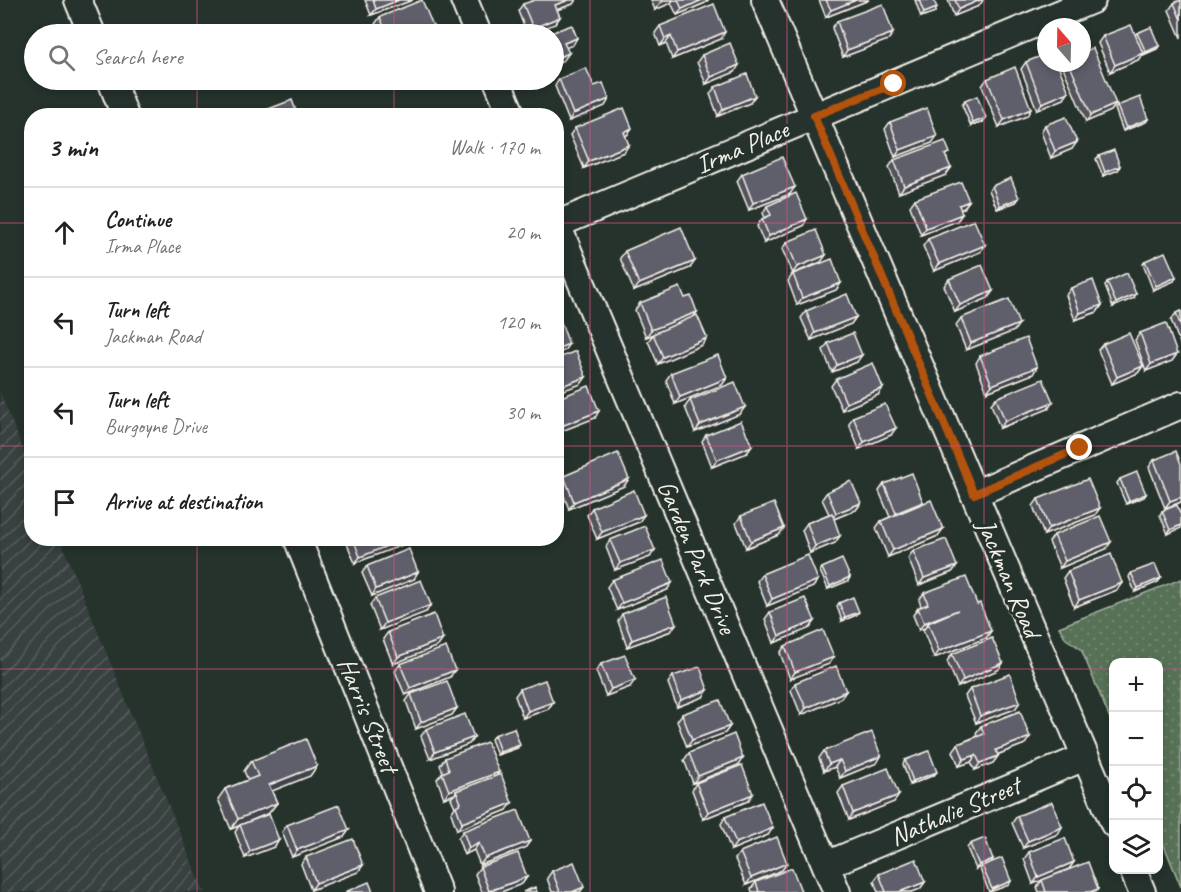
<!DOCTYPE html>
<html lang="en">
<head>
<meta charset="utf-8">
<style>
  :root { --surface:#fff; --page:#f2f2f2; --text:#202124; --muted:#757577; --line:#e0e0e0 }
  body { margin:0; font-family:Caveat,sans-serif; background:var(--page); color:var(--text) }
  .controls { position:absolute; right:18px; bottom:18px; display:grid; overflow:hidden; border-radius:12px; box-shadow:0 3px 9px #0003 }
  .controls button { width:54px; height:54px; display:grid; place-items:center; padding:0; border:0; border-bottom:2px solid var(--line); background:var(--surface); color:var(--text); font:30px sans-serif }
  .compass { position:absolute; left:1037px; top:18px; width:54px; height:54px; border-radius:50%; background:var(--surface); box-shadow:0 3px 9px #0003; rotate:340deg }
  .stop { position:absolute; width:18px; height:18px; margin:-14px; border:4px solid #b45309; border-radius:50%; background:#fff }
  .stop.end { background:#b45309; border-color:#fff; box-shadow:0 2px 6px #0008 }
  .list { margin:0; padding:0; list-style:none }
  h2 { display:flex; justify-content:space-between; align-items:center; height:78px; margin:0; padding:0 24px; font-size:26px }
  h2 small { font-size:20px; font-weight:400; color:var(--muted) }
  .list li { display:grid; grid-template-columns:39px 1fr auto; gap:18px; align-items:center; box-sizing:border-box; height:90px; padding:0 24px; border-top:2px solid var(--line) }
  .list b { display:block; font-size:22px; white-space:nowrap }
  .list p { margin:0; font-size:20px; white-space:nowrap; color:var(--muted) }
  .list em { font-size:20px; font-style:normal; color:var(--muted) }
  .icon { flex:none; width:33px; height:33px; fill:none; stroke:currentColor; stroke-width:2; stroke-linecap:round; stroke-linejoin:round }
  .map { position:relative; flex:none; width:1181px; height:892px; overflow:hidden }
  .search { position:absolute; background:var(--surface); box-shadow:0 3px 9px #0003; left:24px; top:24px; width:540px; height:66px; display:flex; align-items:center; gap:15px; box-sizing:border-box; padding:0 21px; border-radius:33px; color:var(--muted); font-size:22px }
  .panel { position:absolute; background:var(--surface); box-shadow:0 3px 9px #0003; left:24px; top:108px; width:540px; height:438px; border-radius:24px }
  .map>svg:first-child { display:block }
</style>
</head>
<body>
<div class="map">
<svg width="1181" height="892" viewBox="0 0 1181 892">
  <defs>
    <pattern id="industrial-furrows" width="10" height="10" patternUnits="userSpaceOnUse" patternTransform="scale(1.5)"><rect width="10" height="10" fill="#374040"/><path d="M-1 1l2-2M0 10L10 0M9 11l2-2" fill="none" stroke="#555c5c"/></pattern>
    <pattern id="grass-dots" width="8" height="8" patternUnits="userSpaceOnUse" patternTransform="scale(1.5)"><rect width="8" height="8" fill="#567157"/><path d="M2 2h.1M6 6h.1" fill="none" stroke="#6f866f" stroke-width="1.8" stroke-linecap="round"/></pattern>
  </defs>
  <rect width="100%" height="100%" fill="#26332d"/>
  <filter id="ink" filterUnits="userSpaceOnUse"><feTurbulence type="fractalNoise" baseFrequency=".0167" numOctaves="2"/><feDisplacementMap in="SourceGraphic" scale="12" xChannelSelector="R" yChannelSelector="G"/><feConvolveMatrix kernelMatrix="1 2 1 2 8 2 1 2 1" color-interpolation-filters="sRGB"/></filter>
  <g filter="url(#ink)">
    <!-- industrial -->
    <path fill="url(#industrial-furrows)" d="M0 392 31 469 32 538 60 539 204 892H0Z"/>
    <!-- grass -->
    <path fill="url(#grass-dots)" stroke="#a5b1a0" stroke-width="1.5" d="M1181 579V887L1159 833 1158 662H1114L1113 726 1081 649 1066 639 1059 627Z"/>
    <g fill="none" stroke-linecap="round" stroke-linejoin="round">
      <defs>
        <g id="minor">
          <path d="M78 0 92 34"/>
          <path d="M464 0 478 34"/>
          <path d="M765 0 1114 824"/>
          <path d="M111 80 125 116"/>
          <path d="M497 80 512 116"/>
          <path d="M556 222 837 892"/>
          <path d="M558 224 1092 0"/>
          <path d="M974 494 1181 405"/>
          <path d="M297 538 438 892"/>
          <path d="M826 865 1085 757"/>
          <path d="M1133 870 1142 892"/>
        </g>
      </defs>
      <!-- minor casing -->
      <use href="#minor" stroke="#f4f1e8" stroke-width="30"/>
      <!-- minor -->
      <use href="#minor" stroke="#26332d" stroke-width="26"/>
    </g>
    <!-- wall -->
    <g fill="#52525d" stroke="#f4f1e8" stroke-width="1.5">
      <path d="M365 0H413L371 15Z"/>
      <path d="M651 0H708L705 3 677 15 671 3 655 10Z"/>
      <path d="M819 0H869L826 17Z"/>
      <path d="M915 0H934L935 12 921 17Z"/>
      <path d="M948 0H983L979 6 954 16Z"/>
      <path d="M1181 0V38L1169 10 1174 3Z"/>
      <path d="M523 4H573L557 10 560 17 555 24 529 34H527L518 11Z"/>
      <path d="M380 17 428 33 424 34H379L375 24Z"/>
      <path d="M837 21 893 33 888 40 843 57 832 28Z"/>
      <path d="M660 26 721 39 672 59 666 43 660 46 655 33Z"/>
      <path d="M1137 33 1159 46 1157 49 1143 55V54L1138 60 1110 72 1098 43 1103 36 1135 35Z"/>
      <path d="M702 55 735 72 706 84 697 62Z"/>
      <path d="M1026 62 1064 99 1037 110 1021 69Z"/>
      <path d="M1064 63H1082L1116 104 1111 111 1086 122 1062 65Z"/>
      <path d="M559 79 594 86 609 99 605 106 569 121 555 86Z"/>
      <path d="M987 79 1027 116 999 127 982 86Z"/>
      <path d="M410 80H426L412 85Z"/>
      <path d="M715 87 750 103 718 116 710 94Z"/>
      <path d="M965 101 983 122 971 126 962 105Z"/>
      <path d="M1117 106 1148 119 1146 122 1123 131 1115 109Z"/>
      <path d="M890 122 932 143 895 157 885 129Z"/>
      <path d="M1045 125 1072 149 1051 158 1041 132Z"/>
      <path d="M575 128 627 135 625 136 624 152 584 168 570 135Z"/>
      <path d="M1099 156 1118 170 1103 176 1096 159Z"/>
      <path d="M947 158 946 175 899 193 889 167 894 160Z"/>
      <path d="M742 174 790 194 749 210 737 181Z"/>
      <path d="M992 186 1019 198 1016 202 997 209 989 190Z"/>
      <path d="M915 199 964 208 960 210 962 214 957 221 921 235 910 206Z"/>
      <path d="M767 206 803 226 764 243 757 226 762 219 765 218 763 213Z"/>
      <path d="M928 239 980 252 934 271 923 246Z"/>
      <path d="M787 242 821 262 797 272 841 283 836 290 797 305 788 281 793 274 782 249Z"/>
      <path d="M625 251 690 268 634 291 620 258Z"/>
      <path d="M1145 261 1176 277 1174 281 1153 290 1143 264Z"/>
      <path d="M949 279 988 298 955 312 944 286Z"/>
      <path d="M1107 282 1134 298 1113 307 1105 286Z"/>
      <path d="M1071 288 1102 305 1097 312 1075 320 1066 295Z"/>
      <path d="M685 298 697 312 693 317 707 338 702 345 658 364 648 341 653 335 646 337 635 310 640 303Z"/>
      <path d="M806 311 856 317 851 324 811 340 801 318Z"/>
      <path d="M1181 311V346L1171 320 1176 313Z"/>
      <path d="M961 318 1014 331 966 350 956 325Z"/>
      <path d="M1140 333 1177 354 1172 361 1146 371 1135 340Z"/>
      <path d="M828 343 857 362 832 372 823 350Z"/>
      <path d="M1103 344 1143 366 1138 373 1112 384 1098 350Z"/>
      <path d="M980 356 1037 367 1033 374 987 392 976 363Z"/>
      <path d="M671 373 727 378 722 385 675 404 666 380Z"/>
      <path d="M836 379 878 395 842 410 831 386Z"/>
      <path d="M996 398 1048 409 1000 428 991 404Z"/>
      <path d="M556 399 595 418 559 432 556 426Z"/>
      <path d="M690 400 740 414 695 432 685 407Z"/>
      <path d="M853 417 891 435 859 449 849 424Z"/>
      <path d="M706 435 752 446 747 453 712 467 702 441Z"/>
      <path d="M1154 460 1181 502 1165 508 1149 467Z"/>
      <path d="M564 476 624 486 569 509 559 483Z"/>
      <path d="M1120 479 1146 494 1144 497 1126 504 1117 483Z"/>
      <path d="M884 484 923 502 922 504 938 536 888 557 876 528 881 521 890 517 879 491Z"/>
      <path d="M827 492 861 503 856 510 834 519 835 543 810 553 802 530 807 523 829 514 822 499Z"/>
      <path d="M1038 499 1095 515 1044 535 1033 506Z"/>
      <path d="M592 508 639 522 597 539 587 515Z"/>
      <path d="M1162 511 1181 515 1168 534 1160 515Z"/>
      <path d="M741 516 779 535 746 548 736 523Z"/>
      <path d="M1054 535 1106 549 1060 568 1049 542Z"/>
      <path d="M409 538 405 544 355 563 345 539Z"/>
      <path d="M610 540 650 557 615 570 606 547Z"/>
      <path d="M913 551 957 566 952 572 919 585 908 558Z"/>
      <path d="M367 566 414 579 372 596 362 573Z"/>
      <path d="M822 568 850 577 848 581 828 589 820 571Z"/>
      <path d="M1068 571 1117 590 1074 607 1063 578Z"/>
      <path d="M1131 573 1161 578 1158 582 1135 592 1129 577Z"/>
      <path d="M762 574 818 580 813 587 767 606 757 581Z"/>
      <path d="M612 580 667 590 617 610 607 587Z"/>
      <path d="M924 593 977 604 991 631 986 638 934 658 923 630 925 628 919 630 913 615 918 608 921 606 919 600Z"/>
      <path d="M375 598 426 612 380 630 370 605Z"/>
      <path d="M839 603 856 615 842 621 837 606Z"/>
      <path d="M770 612 815 621 810 628 774 643 765 619Z"/>
      <path d="M622 614 671 631 627 647 618 621Z"/>
      <path d="M388 632 443 639 438 646 393 664 383 639Z"/>
      <path d="M785 646 834 657 829 664 790 679 780 653Z"/>
      <path d="M952 654 1003 663 998 670 958 687 947 661Z"/>
      <path d="M400 664 450 677 405 695 395 671Z"/>
      <path d="M601 664 630 687 606 696 596 671Z"/>
      <path d="M673 676 703 697 677 707 668 683Z"/>
      <path d="M795 683 846 691 841 698 801 715 791 690Z"/>
      <path d="M520 689 553 702 548 709 523 718 515 696Z"/>
      <path d="M970 689 1015 709 976 723 965 696Z"/>
      <path d="M411 694 457 708 452 715 416 729 406 701Z"/>
      <path d="M682 714 730 726 725 733 687 747 677 721Z"/>
      <path d="M981 726 1025 744 997 755 998 756 993 763 975 770 971 762 959 766 953 751 958 744 977 736 976 733Z"/>
      <path d="M426 729 474 737 469 744 430 759 421 736Z"/>
      <path d="M494 735 517 748 497 755 491 739Z"/>
      <path d="M824 751 881 756 877 763 840 778 835 767 824 771 819 758Z"/>
      <path d="M689 753 738 765 693 783 684 760Z"/>
      <path d="M445 758 499 772 496 776 507 810 457 830 451 813 455 807 451 798 455 794 444 798 437 779 443 772 440 765Z"/>
      <path d="M905 760 934 775 910 785 903 764Z"/>
      <path d="M251 761 317 766 310 776 272 791 277 803 269 813 262 816 279 840 274 847 245 858 235 832 239 826 231 829 218 799 225 789 248 780 244 771Z"/>
      <path d="M696 783 748 801 703 819 692 790Z"/>
      <path d="M843 786 899 795 894 802 849 820 838 793Z"/>
      <path d="M1017 816 1058 834 1023 848 1012 823Z"/>
      <path d="M725 817 768 835 731 850 721 824Z"/>
      <path d="M287 825 349 830 344 837 292 857 282 832Z"/>
      <path d="M463 831 530 841 525 848 480 865 474 850 464 855 458 838Z"/>
      <path d="M970 844 993 859 991 862 1009 885 989 892 980 869 982 866 976 869 967 848Z"/>
      <path d="M740 852 787 863 782 870 746 885 735 859Z"/>
      <path d="M1029 852 1074 862 1069 869 1033 884 1024 859Z"/>
      <path d="M306 857 363 865 358 872 311 890 301 864Z"/>
      <path d="M480 867 527 877 522 884 501 892H482L475 874Z"/>
      <path d="M552 871 580 892H552L547 878Z"/>
      <path d="M879 874 925 882 920 889 912 892H878L874 881Z"/>
      <path d="M1042 880 1098 889 1096 892H1039L1037 887Z"/>
      <path d="M756 882 800 892H752L751 889Z"/>
    </g>
    <!-- shaded-wall -->
    <g fill="#42424c" stroke="#f4f1e8" stroke-width="1.5">
      <path d="M399 0H413L371 15 376 9Z"/>
      <path d="M569 0H576L573 4 550 12 555 5Z"/>
      <path d="M666 0H673L671 3 655 10 660 3Z"/>
      <path d="M702 0H708L705 3 677 15 682 9Z"/>
      <path d="M856 0H869L826 17 831 10Z"/>
      <path d="M980 0H983L979 6 954 16 959 9Z"/>
      <path d="M937 8 935 12 921 17 924 13Z"/>
      <path d="M560 17 555 24 528 34 533 28Z"/>
      <path d="M433 26 428 33 424 34H412Z"/>
      <path d="M725 32 721 39 672 59 677 52Z"/>
      <path d="M893 33 888 40 843 57 847 50Z"/>
      <path d="M671 36 666 43 660 46 665 39Z"/>
      <path d="M577 38 573 45 560 50 564 43Z"/>
      <path d="M1159 46 1157 49 1143 55 1146 52Z"/>
      <path d="M569 53 564 60 554 64V59Z"/>
      <path d="M1143 53 1138 60 1110 72 1115 65Z"/>
      <path d="M739 65 735 72 706 84 711 77Z"/>
      <path d="M416 80H426L412 85Z"/>
      <path d="M1069 92 1064 99 1037 110 1042 103Z"/>
      <path d="M755 96 750 103 718 116 723 109Z"/>
      <path d="M609 99 605 106 569 121 573 114Z"/>
      <path d="M1116 104 1111 111 1086 122 1091 115Z"/>
      <path d="M1031 109 1027 116 999 127 1004 120Z"/>
      <path d="M986 118 983 122 971 126 973 123Z"/>
      <path d="M1148 119 1146 122 1123 131 1126 128Z"/>
      <path d="M632 128 627 135 619 139 624 132Z"/>
      <path d="M937 136 932 143 895 157 900 150Z"/>
      <path d="M1077 142 1072 149 1051 158 1055 151Z"/>
      <path d="M629 145 624 152 584 168 589 161Z"/>
      <path d="M1120 166 1118 170 1103 176 1105 172Z"/>
      <path d="M951 168 946 175 899 193 904 186Z"/>
      <path d="M795 187 790 194 749 210 753 203Z"/>
      <path d="M1019 198 1016 202 997 209 1000 206Z"/>
      <path d="M969 201 964 208 954 212 959 205Z"/>
      <path d="M962 214 957 221 921 235 926 228Z"/>
      <path d="M807 219 803 226 764 243 769 236Z"/>
      <path d="M985 245 980 252 934 271 939 264Z"/>
      <path d="M826 255 821 262 792 274 797 267Z"/>
      <path d="M695 261 690 268 634 291 639 284Z"/>
      <path d="M1176 277 1174 281 1153 290 1156 286Z"/>
      <path d="M841 283 836 290 797 305 802 298Z"/>
      <path d="M993 291 988 298 955 312 960 305Z"/>
      <path d="M1136 294 1134 298 1113 307 1116 303Z"/>
      <path d="M1102 305 1097 312 1075 320 1080 313Z"/>
      <path d="M697 312 692 319 646 337 651 330Z"/>
      <path d="M856 317 851 324 811 340 815 333Z"/>
      <path d="M1019 324 1014 331 966 350 971 343Z"/>
      <path d="M707 338 702 345 658 364 663 357Z"/>
      <path d="M569 344 564 351 556 354V349Z"/>
      <path d="M1177 354 1172 361 1146 371 1151 364Z"/>
      <path d="M862 355 857 362 832 372 837 365Z"/>
      <path d="M1143 366 1138 373 1112 384 1117 377Z"/>
      <path d="M1037 367 1033 374 987 392 992 385Z"/>
      <path d="M586 377 581 384 556 393V388Z"/>
      <path d="M727 378 722 385 675 404 680 397Z"/>
      <path d="M883 388 878 395 842 410 846 403Z"/>
      <path d="M1053 402 1048 409 1000 428 1005 421Z"/>
      <path d="M745 407 740 414 695 432 700 425Z"/>
      <path d="M599 411 595 418 559 432 564 425Z"/>
      <path d="M896 428 891 435 859 449 864 442Z"/>
      <path d="M752 446 747 453 712 467 717 460Z"/>
      <path d="M629 479 624 486 569 509 574 502Z"/>
      <path d="M1146 494 1144 497 1126 504 1129 501Z"/>
      <path d="M1181 497V502L1165 508 1170 501Z"/>
      <path d="M923 502 919 509 891 520 896 513Z"/>
      <path d="M861 503 856 510 831 520 836 513Z"/>
      <path d="M1100 508 1095 515 1044 535 1049 528Z"/>
      <path d="M644 515 639 522 597 539 602 532Z"/>
      <path d="M1181 525V528L1168 534 1170 530Z"/>
      <path d="M784 528 779 535 746 548 751 541Z"/>
      <path d="M943 529 938 536 888 557 893 550Z"/>
      <path d="M840 536 835 543 810 553 815 546Z"/>
      <path d="M406 538H409L405 544 355 563 360 557Z"/>
      <path d="M1111 542 1106 549 1060 568 1065 561Z"/>
      <path d="M655 550 650 557 615 570 620 563Z"/>
      <path d="M957 566 952 572 919 585 924 578Z"/>
      <path d="M418 572 414 579 372 596 376 589Z"/>
      <path d="M850 577 848 581 828 589 830 586Z"/>
      <path d="M1161 578 1158 582 1135 592 1138 588Z"/>
      <path d="M818 580 813 587 767 606 772 599Z"/>
      <path d="M672 583 667 590 617 610 622 603Z"/>
      <path d="M1122 583 1117 590 1074 607 1079 600Z"/>
      <path d="M431 605 426 612 380 630 385 623Z"/>
      <path d="M958 610 928 623 925 628 919 630 924 623Z"/>
      <path d="M859 612 856 615 842 621 845 617Z"/>
      <path d="M815 621 810 628 774 643 779 636Z"/>
      <path d="M676 624 671 631 627 647 632 640Z"/>
      <path d="M991 631 986 638 934 658 939 651Z"/>
      <path d="M443 639 438 646 393 664 398 657Z"/>
      <path d="M834 657 829 664 790 679 795 672Z"/>
      <path d="M1003 663 998 670 958 687 963 680Z"/>
      <path d="M455 670 450 677 405 695 410 688Z"/>
      <path d="M635 680 630 687 606 696 611 689Z"/>
      <path d="M708 690 703 697 677 707 681 700Z"/>
      <path d="M846 691 841 698 801 715 806 708Z"/>
      <path d="M553 702 548 709 523 718 528 711Z"/>
      <path d="M1020 702 1015 709 976 723 980 716Z"/>
      <path d="M457 708 452 715 416 729 421 722Z"/>
      <path d="M730 726 725 733 687 747 692 740Z"/>
      <path d="M474 737 469 744 430 759 435 752Z"/>
      <path d="M1030 737 1025 744 991 757 996 750Z"/>
      <path d="M520 745 517 748 497 755 500 752Z"/>
      <path d="M976 755 971 762 959 766 964 759Z"/>
      <path d="M881 756 877 763 840 778 845 771Z"/>
      <path d="M998 756 993 763 975 770 980 763Z"/>
      <path d="M743 758 738 765 693 783 698 776Z"/>
      <path d="M840 760 835 767 824 771 829 764Z"/>
      <path d="M317 766 310 776 262 795 269 785Z"/>
      <path d="M499 772 494 779 456 791 455 794 444 798 449 791Z"/>
      <path d="M937 772 934 775 910 785 913 781Z"/>
      <path d="M753 794 748 801 703 819 708 812Z"/>
      <path d="M899 795 894 802 849 820 853 813Z"/>
      <path d="M277 803 269 813 231 829 238 819Z"/>
      <path d="M512 803 507 810 457 830 462 823Z"/>
      <path d="M1062 827 1058 834 1023 848 1028 841Z"/>
      <path d="M773 828 768 835 731 850 736 843Z"/>
      <path d="M349 830 344 837 292 857 297 850Z"/>
      <path d="M279 840 274 847 245 858 250 851Z"/>
      <path d="M530 841 525 848 480 865 485 858Z"/>
      <path d="M479 843 474 850 464 855 469 848Z"/>
      <path d="M993 859 991 863 976 869 979 865Z"/>
      <path d="M1074 862 1069 869 1033 884 1038 877Z"/>
      <path d="M787 863 782 870 746 885 751 878Z"/>
      <path d="M363 865 358 872 311 890 316 883Z"/>
      <path d="M527 877 522 884 501 892H488Z"/>
      <path d="M1011 881 1009 885 990 892 992 889Z"/>
      <path d="M925 882 920 889 912 892H899Z"/>
      <path d="M584 887 580 892H572Z"/>
    </g>
    <!-- building -->
    <g fill="#5f5f6c" stroke="#f4f1e8" stroke-width="1.5">
      <path d="M373 0H399L376 9Z"/>
      <path d="M422 0 433 26 412 34H387L380 17Z"/>
      <path d="M535 0H569L555 5 560 17 533 28 523 4Z"/>
      <path d="M678 0H702L682 9Z"/>
      <path d="M826 0H856L831 10Z"/>
      <path d="M919 0H934L937 8 924 13Z"/>
      <path d="M955 0H980L959 9Z"/>
      <path d="M1181 0V20L1174 3Z"/>
      <path d="M714 4 725 32 677 52 671 36 665 39 660 26Z"/>
      <path d="M883 4 893 33 847 50 837 21Z"/>
      <path d="M572 25 577 38 564 43 569 53 554 59V34H547Z"/>
      <path d="M1131 25 1143 53 1115 65 1103 36Z"/>
      <path d="M1151 27 1159 46 1146 52 1137 33Z"/>
      <path d="M730 43 739 65 711 77 702 55Z"/>
      <path d="M1093 48 1116 104 1091 115 1069 63H1082V52Z"/>
      <path d="M1046 54V63H1057L1069 92 1042 103 1026 62Z"/>
      <path d="M1015 67 1031 109 1004 120 987 79Z"/>
      <path d="M586 68 594 86 603 83 609 99 573 114 559 79Z"/>
      <path d="M747 74 755 96 723 109 715 87Z"/>
      <path d="M977 96 986 118 973 123 965 101Z"/>
      <path d="M1140 97 1148 119 1126 128 1117 106Z"/>
      <path d="M292 100 298 116H259L258 113Z"/>
      <path d="M624 108 632 128 624 132 629 145 589 161 575 128Z"/>
      <path d="M927 108 937 136 900 150 890 122Z"/>
      <path d="M1066 117 1077 142 1055 151 1045 125Z"/>
      <path d="M945 141 950 153 945 155 951 168 904 186 894 160Z"/>
      <path d="M1114 150 1120 166 1105 172 1099 156Z"/>
      <path d="M782 157 795 187 753 203 742 174Z"/>
      <path d="M1011 178 1019 198 1000 206 992 186Z"/>
      <path d="M961 182 969 201 959 205 962 214 926 228 915 199Z"/>
      <path d="M796 193 807 219 769 236 762 219 771 215 767 206Z"/>
      <path d="M974 220 985 245 939 264 928 239Z"/>
      <path d="M681 227 695 261 639 284 625 251Z"/>
      <path d="M816 230 826 255 797 267 787 242Z"/>
      <path d="M1165 252 1176 277 1156 286 1145 261Z"/>
      <path d="M832 259 841 283 802 298 793 274Z"/>
      <path d="M982 265 993 291 960 305 949 279Z"/>
      <path d="M1127 273 1136 294 1116 303 1107 282Z"/>
      <path d="M1093 280 1102 305 1080 313 1071 288Z"/>
      <path d="M680 287 685 298 691 296 697 312 651 330 640 303Z"/>
      <path d="M847 294 856 317 815 333 806 311Z"/>
      <path d="M1009 299 1019 324 971 343 961 318Z"/>
      <path d="M1181 311V327L1176 313Z"/>
      <path d="M697 315 707 338 663 357 653 334Z"/>
      <path d="M559 317 569 344 556 349V318Z"/>
      <path d="M1166 323 1177 354 1151 364 1140 333Z"/>
      <path d="M853 333 862 355 837 365 828 343Z"/>
      <path d="M1129 333 1143 366 1117 377 1103 344Z"/>
      <path d="M1026 338 1037 367 992 385 980 356Z"/>
      <path d="M576 351 586 377 556 388V359Z"/>
      <path d="M718 355 727 378 680 397 671 373Z"/>
      <path d="M873 363 883 388 846 403 836 379Z"/>
      <path d="M1043 379 1053 402 1005 421 996 398Z"/>
      <path d="M735 382 745 407 700 425 690 400Z"/>
      <path d="M589 386 599 411 564 425 556 408V399Z"/>
      <path d="M885 404 896 428 864 442 853 417Z"/>
      <path d="M741 421 752 446 717 460 706 435Z"/>
      <path d="M1176 451 1181 464V497L1170 501 1154 460Z"/>
      <path d="M618 453 629 479 574 502 564 476Z"/>
      <path d="M1137 472 1146 494 1129 501 1120 479Z"/>
      <path d="M912 473 923 502 896 513 884 484Z"/>
      <path d="M1088 479 1100 508 1049 528 1038 499Z"/>
      <path d="M851 481 861 503 836 513 827 492Z"/>
      <path d="M634 490 644 515 602 532 592 508Z"/>
      <path d="M931 500 943 529 893 550 881 521Z"/>
      <path d="M774 503 784 528 751 541 741 516Z"/>
      <path d="M1177 505 1181 515V525L1170 530 1162 511Z"/>
      <path d="M832 513 840 536 815 546 807 523Z"/>
      <path d="M1100 516 1111 542 1065 561 1054 535Z"/>
      <path d="M645 526 655 550 620 563 610 540Z"/>
      <path d="M353 538H406L360 557Z"/>
      <path d="M946 539 957 566 924 578 913 551Z"/>
      <path d="M409 549 418 572 376 589 367 566Z"/>
      <path d="M1111 554 1122 583 1079 600 1068 571Z"/>
      <path d="M808 555 818 580 772 599 762 574Z"/>
      <path d="M842 559 850 577 830 586 822 568Z"/>
      <path d="M663 560 672 583 622 603 612 580Z"/>
      <path d="M1155 564 1161 578 1138 588 1131 573Z"/>
      <path d="M966 577 977 604 980 603 991 631 939 651 928 623 958 610 924 623 918 608 928 604 924 593Z"/>
      <path d="M421 580 431 605 385 623 375 598Z"/>
      <path d="M666 597 676 624 632 640 622 614Z"/>
      <path d="M853 597 859 612 845 617 839 603Z"/>
      <path d="M805 598 815 621 779 636 770 612Z"/>
      <path d="M434 614 443 639 398 657 388 632Z"/>
      <path d="M823 630 834 657 795 672 785 646Z"/>
      <path d="M992 638 1003 663 963 680 952 654Z"/>
      <path d="M446 647 455 670 410 688 400 664Z"/>
      <path d="M625 655 635 680 611 689 601 664Z"/>
      <path d="M836 666 846 691 806 708 795 683Z"/>
      <path d="M700 667 708 690 681 700 673 676Z"/>
      <path d="M1010 674 1020 702 980 716 970 689Z"/>
      <path d="M545 680 553 702 528 711 520 689Z"/>
      <path d="M447 681 457 708 421 722 411 694Z"/>
      <path d="M720 700 730 726 692 740 682 714Z"/>
      <path d="M1020 711 1030 737 996 750 998 756 980 763 976 755 964 759 958 744 984 734 981 726Z"/>
      <path d="M465 714 474 737 435 752 426 729Z"/>
      <path d="M514 728 520 745 500 752 494 735Z"/>
      <path d="M872 732 881 756 845 771 840 760 829 764 824 751Z"/>
      <path d="M734 734 743 758 698 776 689 753Z"/>
      <path d="M306 739 317 766 269 785 277 803 238 819 225 789 258 776 251 761Z"/>
      <path d="M487 742 499 772 449 791 442 773 449 770 445 758Z"/>
      <path d="M929 751 937 772 913 781 905 760Z"/>
      <path d="M742 765 753 794 708 812 696 783Z"/>
      <path d="M888 768 899 795 853 813 843 786Z"/>
      <path d="M501 774 512 803 462 823 456 806 461 803 456 791Z"/>
      <path d="M762 802 773 828 736 843 725 817Z"/>
      <path d="M1052 802 1062 827 1028 841 1017 816Z"/>
      <path d="M339 805 349 830 297 850 287 825Z"/>
      <path d="M518 810 530 841 485 858 479 843 469 848 463 831Z"/>
      <path d="M269 814 279 840 250 851 240 825Z"/>
      <path d="M777 837 787 863 751 878 740 852Z"/>
      <path d="M985 838 993 859 979 865 970 844Z"/>
      <path d="M1065 838 1074 862 1038 877 1029 852Z"/>
      <path d="M353 839 363 865 316 883 306 857Z"/>
      <path d="M518 853 527 877 489 891 480 867Z"/>
      <path d="M1002 858 1011 881 992 889 982 866Z"/>
      <path d="M916 859 925 882 899 892H886L879 874Z"/>
      <path d="M574 862 584 887 572 892H560L552 871Z"/>
      <path d="M1088 862 1098 889 1090 892H1046L1042 880Z"/>
      <path d="M792 868 801 891 797 892H759L756 882Z"/>
      <path d="M369 882 373 892H345Z"/>
      <path d="M535 887 537 892H523Z"/>
    </g>
  </g>
  <g fill="none" stroke-linecap="round" stroke-linejoin="round" filter="url(#ink)">
    <!-- route -->
    <path stroke="#b45309" stroke-width="8" d="M894 84 814 116 974 494 1080 448"/>
  </g>
  <!-- grid -->
  <path fill="none" stroke="#ce4e7e" stroke-width="1.5" stroke-opacity="0.55" d="M197 0V34M394 0V34M590 0V892M787 0V892M984 0V892M197 80V116M394 80V116M0 223H32M556 223H1181M0 446H32M556 446H1181M197 538V892M394 538V892M0 669H1114M1158 669H1181"/>
  <g text-anchor="middle" dominant-baseline="central" stroke-width="6" stroke-linejoin="round" paint-order="stroke">
    <!-- street labels -->
    <g font-size="26" fill="#f4f1e8" stroke="#26332d">
      <text transform="translate(742 147) rotate(-23)">Irma Place</text>
      <text transform="translate(697 557) rotate(67)">Garden Park Drive</text>
      <text transform="translate(1009 578) rotate(67)">Jackman Road</text>
      <text transform="translate(368 715) rotate(68)">Harris Street</text>
      <text transform="translate(955 811) rotate(-23)">Nathalie Street</text>
    </g>
  </g>
</svg>
<div class="controls">
<button>+</button>
<button>−</button>
<button><svg class="icon" aria-label="locate" viewBox="0 0 24 24"><circle cx="12" cy="12" r="6"/><path d="M12 2v4M12 18v4M2 12h4M18 12h4"/></svg></button>
<button><svg class="icon" aria-label="layers" viewBox="0 0 24 24"><path d="M12 4l9 5-9 5-9-5zM3 14l9 5 9-5"/></svg></button>
</div>
<svg class="compass" viewBox="-18 -18 36 36"><path d="M0-13l5 13h-10z" fill="#e53935"/><path d="M0 13l5-13h-10z" fill="#757577"/></svg>
<div class="stop" style="left:894px;top:84px"></div>
<div class="stop end" style="left:1080px;top:448px"></div>
<div class="search"><svg class="icon" aria-label="search" viewBox="0 0 24 24"><circle cx="10" cy="10" r="6"/><path d="M15 15l6 6"/></svg>Search here</div>
<section class="panel">
<h2>3 min<small>Walk · 170 m</small></h2>
<ul class="list">
<li><svg class="icon" aria-label="ahead" viewBox="0 0 24 24"><path d="M12 20V5M6 11l6-6 6 6"/></svg><div><b>Continue</b><p>Irma Place</p></div><em>20 m</em></li>
<li><svg class="icon" aria-label="left" viewBox="0 0 24 24"><path d="M17 20v-9H6M10 6l-5 5 5 5"/></svg><div><b>Turn left</b><p>Jackman Road</p></div><em>120 m</em></li>
<li><svg class="icon" aria-label="left" viewBox="0 0 24 24"><path d="M17 20v-9H6M10 6l-5 5 5 5"/></svg><div><b>Turn left</b><p>Burgoyne Drive</p></div><em>30 m</em></li>
<li><svg class="icon" aria-label="arrive" viewBox="0 0 24 24"><path d="M6 21V4h12l-3 4 3 4H6"/></svg><div><b>Arrive at destination</b></div></li>
</ul>
</section>
</div>
</body>
</html>
